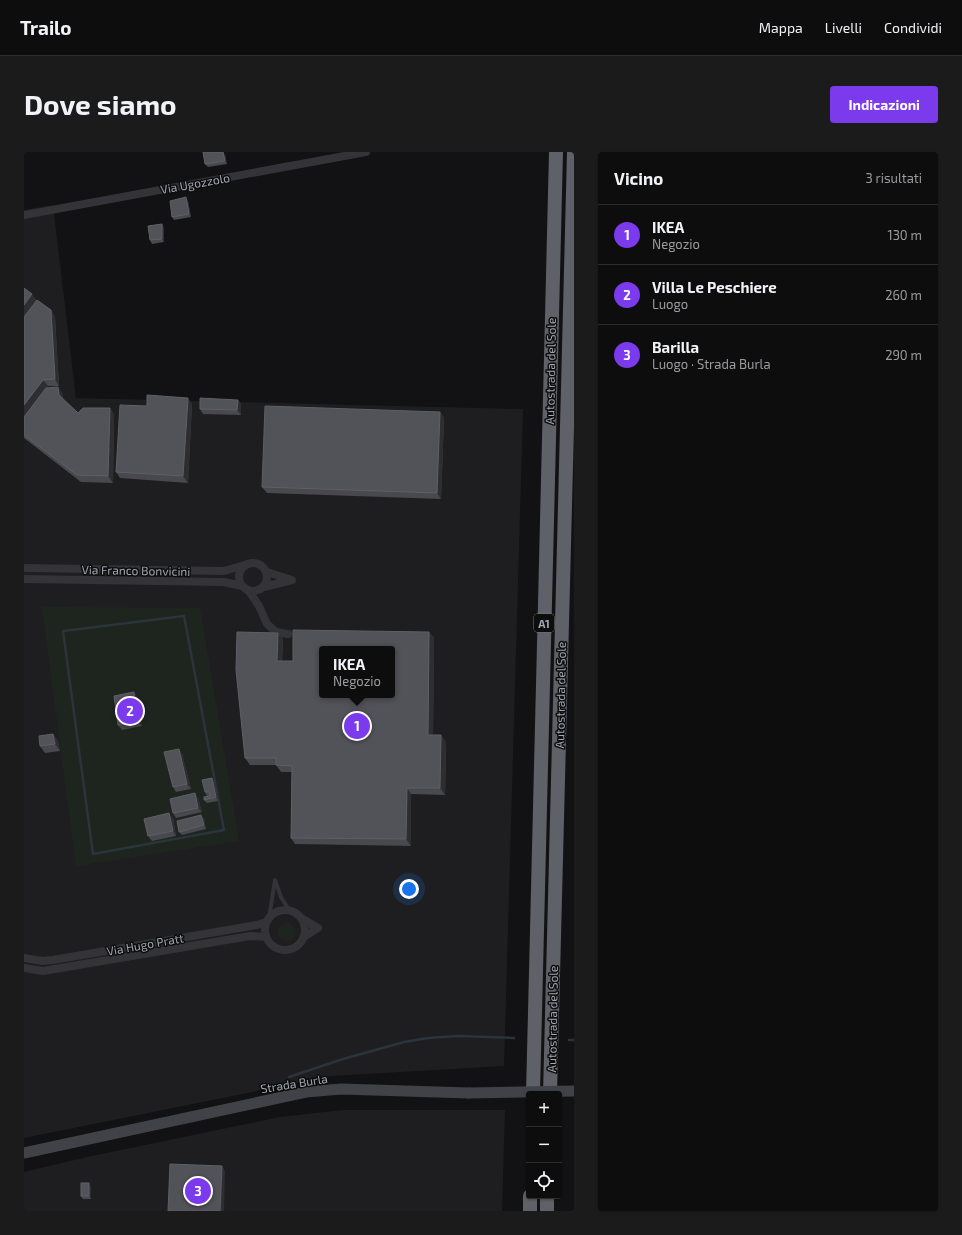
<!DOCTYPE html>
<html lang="it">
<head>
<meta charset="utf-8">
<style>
  :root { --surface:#0e0d0e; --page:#1c1b1c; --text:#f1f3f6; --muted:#9b9c9e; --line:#2e2d2e; --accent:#7c3aed }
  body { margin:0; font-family:"Exo 2",sans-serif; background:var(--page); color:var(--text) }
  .controls { position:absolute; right:12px; bottom:12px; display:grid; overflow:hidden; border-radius:4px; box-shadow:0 1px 3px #0004 }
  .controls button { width:36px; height:36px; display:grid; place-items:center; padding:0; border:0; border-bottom:1px solid var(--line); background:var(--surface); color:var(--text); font:20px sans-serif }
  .you { position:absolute; left:385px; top:737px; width:14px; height:14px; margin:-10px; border:3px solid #fff; border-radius:50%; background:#1a73e8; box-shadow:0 0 0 6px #1a73e833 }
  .badge { display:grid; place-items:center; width:26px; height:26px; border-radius:50%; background:var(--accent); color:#fff; font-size:13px; font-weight:700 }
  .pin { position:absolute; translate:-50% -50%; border:2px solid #fff; box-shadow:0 1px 4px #0006 }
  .popup { position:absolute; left:295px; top:494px; width:76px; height:52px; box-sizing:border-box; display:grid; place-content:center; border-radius:4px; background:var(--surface); filter:drop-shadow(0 1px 3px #0005); font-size:13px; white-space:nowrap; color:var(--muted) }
  .popup b { font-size:15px; color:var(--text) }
  .popup::after { content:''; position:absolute; left:50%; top:100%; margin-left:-8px; border:8px solid transparent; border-top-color:var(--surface) }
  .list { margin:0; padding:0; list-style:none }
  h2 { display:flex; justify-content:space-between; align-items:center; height:52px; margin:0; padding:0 16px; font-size:17px }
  h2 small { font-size:13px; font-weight:400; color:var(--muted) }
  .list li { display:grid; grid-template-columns:26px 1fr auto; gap:12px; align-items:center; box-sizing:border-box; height:60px; padding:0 16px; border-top:1px solid var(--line) }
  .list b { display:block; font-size:15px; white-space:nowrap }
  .list p { margin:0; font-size:13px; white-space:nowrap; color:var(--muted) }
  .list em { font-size:13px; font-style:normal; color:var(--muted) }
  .icon { flex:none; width:22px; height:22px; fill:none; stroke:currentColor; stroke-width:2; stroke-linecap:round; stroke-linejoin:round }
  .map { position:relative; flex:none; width:550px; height:1059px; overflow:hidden; border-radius:4px }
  header { display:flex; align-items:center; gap:24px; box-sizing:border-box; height:56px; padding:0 20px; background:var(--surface); border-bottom:1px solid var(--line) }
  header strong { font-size:19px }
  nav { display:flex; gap:22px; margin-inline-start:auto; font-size:14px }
  .intro { display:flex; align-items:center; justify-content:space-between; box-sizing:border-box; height:96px; padding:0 24px }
  h1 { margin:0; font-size:28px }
  .button { padding:10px 18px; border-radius:4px; background:var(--accent); color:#fff; font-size:14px; font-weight:700 }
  main { display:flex; gap:24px; padding:0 24px }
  aside { flex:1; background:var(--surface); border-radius:4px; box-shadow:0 1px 3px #0004 }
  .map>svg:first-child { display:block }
</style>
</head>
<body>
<header>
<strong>Trailo</strong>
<nav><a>Mappa</a><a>Livelli</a><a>Condividi</a></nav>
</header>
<div class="intro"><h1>Dove siamo</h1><a class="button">Indicazioni</a></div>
<main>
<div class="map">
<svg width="550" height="1059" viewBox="0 0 550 1059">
  <rect width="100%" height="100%" fill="#121113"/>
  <!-- built -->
  <g fill="#1e1e20" fill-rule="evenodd">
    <path d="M29 53 52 246 499 257 480 914 307 924 0 986V58ZM298 497H368V543H298Z"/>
    <path d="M319 958H481L478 1059H0V1020L63 1005 256 965Z"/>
  </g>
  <!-- green -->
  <g fill="#1e251f">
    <path d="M18 455 176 456 215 689 52 714Z"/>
    <circle cx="263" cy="780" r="9"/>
  </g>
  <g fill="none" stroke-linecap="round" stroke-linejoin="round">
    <!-- stream -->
    <g stroke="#2b333b" stroke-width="2.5">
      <path d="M160 464 200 678 69 702 39 479Z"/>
      <path d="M545 888H550"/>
      <path d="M265 925 319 907 380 890 404 886 434 884 490 886"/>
    </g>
    <!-- service -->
    <path stroke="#333338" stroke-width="4" d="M245 766 251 728 257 745 265 758"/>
    <!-- minor -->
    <g stroke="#333338" stroke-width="8">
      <path d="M0 63 342 0"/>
      <circle cx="229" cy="425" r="14"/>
      <path d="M0 416 200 419 224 412"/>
      <path d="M0 427 200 430 218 434"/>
      <path d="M240 435 268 428 243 420"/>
      <path d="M225 439 235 454 243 472 252 480 264 482"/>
      <circle cx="261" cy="778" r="20"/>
      <path d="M277 766 294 776 280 785"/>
      <path d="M0 806 18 809 29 808 233 773 242 770"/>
      <path d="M0 816 19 819 226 784 242 785"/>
    </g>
    <!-- secondary -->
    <path stroke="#414248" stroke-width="11" d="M0 1001 282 940 317 937 445 941"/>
    <!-- motorway -->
    <g stroke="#5f6169" stroke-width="14">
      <path d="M509 942 532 0"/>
      <path d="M526 942 550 0"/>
      <path d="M506 1059V1044"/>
      <path d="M523 1059V1044"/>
    </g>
    <!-- secondary-bridge -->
    <path stroke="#414248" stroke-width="11" d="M445 941 550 939"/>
  </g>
  <!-- wall -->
  <g fill="#48484e">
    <path d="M179 0H199L201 3 203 12 184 15 181 12Z"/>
    <path d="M164 49 167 65 150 68 148 65Z"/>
    <path d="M138 72 140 76V90L128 92 126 88Z"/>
    <path d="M0 136 12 148 27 158 31 165 35 234H24L22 236 38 241 39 247 54 261 86 256 90 263 89 331 57 330 0 286Z"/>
    <path d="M214 248 217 252V263L179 262 176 257Z"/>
    <path d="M168 252 164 331 96 326 92 320 123 254Z"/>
    <path d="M416 260 420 266 417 347 243 341 238 335Z"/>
    <path d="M405 480 410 486 409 583 422 590 421 643 387 642V694L271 692 267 686 268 620H257L252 613H226L221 606 254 481 259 487 258 509H269Z"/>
    <path d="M110 540 113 545 114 554 116 557 117 562H115L118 574 98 578 94 573Z"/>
    <path d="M29 582 34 589 36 599 21 601 16 594Z"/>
    <path d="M158 602 167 637 152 640 149 635Z"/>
    <path d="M188 626 190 629 194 649 183 651 180 648 186 644H183L181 640Z"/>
    <path d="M171 641 174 646 178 660 152 666 149 661Z"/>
    <path d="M149 666 152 684 128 689 124 684Z"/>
    <path d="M180 666 182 677 158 683 155 680Z"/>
    <path d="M67 1035V1047H59L57 1044Z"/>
  </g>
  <!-- shaded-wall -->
  <g fill="#2e2e32">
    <path d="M199 0 201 3 203 12 201 9Z"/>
    <path d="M162 45 164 49 167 65 165 62Z"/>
    <path d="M138 72 140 76V90L138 87Z"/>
    <path d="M8 142 13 149 0 165V153Z"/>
    <path d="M27 158 31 165 35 234 31 227Z"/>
    <path d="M19 228 24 234 0 266V253Z"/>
    <path d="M34 235 38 241 39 249 35 243Z"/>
    <path d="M164 246 168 252 164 331 159 324Z"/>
    <path d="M214 248 217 252V263L213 258Z"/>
    <path d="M86 256 90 263 89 331 84 324Z"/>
    <path d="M416 260 420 266 417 347 413 341Z"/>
    <path d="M405 480 410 486 409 590 404 583Z"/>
    <path d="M254 481 259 487 258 515 253 509Z"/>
    <path d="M110 540 113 545 114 554 116 557 117 562 110 552Z"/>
    <path d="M113 558 116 563 118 574 114 570Z"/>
    <path d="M29 582 34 589 36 599 31 592Z"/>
    <path d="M417 583 422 590 421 643 416 636Z"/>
    <path d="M155 597 158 602 167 637 163 632Z"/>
    <path d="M188 626 190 629 194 649 192 645Z"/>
    <path d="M383 636 387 642V694L382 687Z"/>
    <path d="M171 641 174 646 178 660 174 656Z"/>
    <path d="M145 661 149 666 152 684 149 679Z"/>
    <path d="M177 663 180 666 182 677 180 673Z"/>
    <path d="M198 1014 201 1019 200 1059H196Z"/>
    <path d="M65 1031 67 1035V1047L65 1044Z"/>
  </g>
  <!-- building -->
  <g fill="#525259" stroke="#5e6067" fill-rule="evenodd">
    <path d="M179 0H199L201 9 181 12Z"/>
    <path d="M162 45 165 62 148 65 146 49Z"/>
    <path d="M138 72V87L126 88 124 74Z"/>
    <path d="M0 136 8 142 0 153Z"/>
    <path d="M13 148 27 158 31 227 19 228 0 253V165Z"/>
    <path d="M34 235 35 243 54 261 59 256H86L84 324 53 323 0 283V265L22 236Z"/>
    <path d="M123 243 164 246 159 324 92 320 96 253 123 254Z"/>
    <path d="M176 246 214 248 213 258 176 257Z"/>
    <path d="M241 254 416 260 413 341 238 335Z"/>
    <path d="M269 478 405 480 404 583H417L416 636H383L382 687 267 686 268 614 252 613V606H221L212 518 213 480 254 481 253 509H269ZM298 497H368V543H298Z"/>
    <path d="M110 540 111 551 110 552H113L114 557H111L113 558 114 570 94 573 90 544Z"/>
    <path d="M29 582 31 592 16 594 15 584Z"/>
    <path d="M155 597 163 632 149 635 140 600Z"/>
    <path d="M188 626 192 645 180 648V645L186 644 185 640H181L178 628Z"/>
    <path d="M171 641 174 656 149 661 146 647Z"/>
    <path d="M145 661 149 679 124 684 120 667Z"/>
    <path d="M177 663 180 673 155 680 153 669Z"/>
    <path d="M146 1012 198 1014 196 1059H144Z"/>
    <rect x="57" y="1031" width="8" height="13"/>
  </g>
  <g text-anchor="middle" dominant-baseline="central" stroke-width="3" stroke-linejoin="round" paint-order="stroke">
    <!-- shield labels -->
    <rect fill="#0d0d0e" stroke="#767982" stroke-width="1" x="510" y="462" width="20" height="18" rx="3"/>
    <g font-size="11" font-weight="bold" fill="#a3a7b3">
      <text x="520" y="471">A1</text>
    </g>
    <!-- street labels -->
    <g font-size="12" fill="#a3a7b3" stroke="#0d0d0e">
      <text transform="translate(171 31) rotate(-10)">Via Ugozzolo</text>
      <text transform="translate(526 219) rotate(-89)">Autostrada del Sole</text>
      <text transform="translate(112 418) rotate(1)">Via Franco Bonvicini</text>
      <text transform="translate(536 543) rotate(-89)">Autostrada del Sole</text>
      <text transform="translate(121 792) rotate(-10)">Via Hugo Pratt</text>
      <text transform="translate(528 867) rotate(-89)">Autostrada del Sole</text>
      <text transform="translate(270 931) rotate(-9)">Strada Burla</text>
    </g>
  </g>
</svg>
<div class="controls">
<button>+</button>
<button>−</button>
<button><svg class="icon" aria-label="locate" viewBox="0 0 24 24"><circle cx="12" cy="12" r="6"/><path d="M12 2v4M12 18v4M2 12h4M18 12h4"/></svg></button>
</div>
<div class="you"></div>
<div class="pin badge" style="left:333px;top:574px">1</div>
<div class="popup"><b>IKEA</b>Negozio</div>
<div class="pin badge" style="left:106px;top:559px">2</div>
<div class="pin badge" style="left:174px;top:1039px">3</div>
</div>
<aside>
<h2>Vicino<small>3 risultati</small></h2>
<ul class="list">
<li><span class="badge">1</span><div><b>IKEA</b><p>Negozio</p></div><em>130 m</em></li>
<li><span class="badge">2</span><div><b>Villa Le Peschiere</b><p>Luogo</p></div><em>260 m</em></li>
<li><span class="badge">3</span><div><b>Barilla</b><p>Luogo · Strada Burla</p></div><em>290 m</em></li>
</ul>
</aside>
</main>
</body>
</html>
